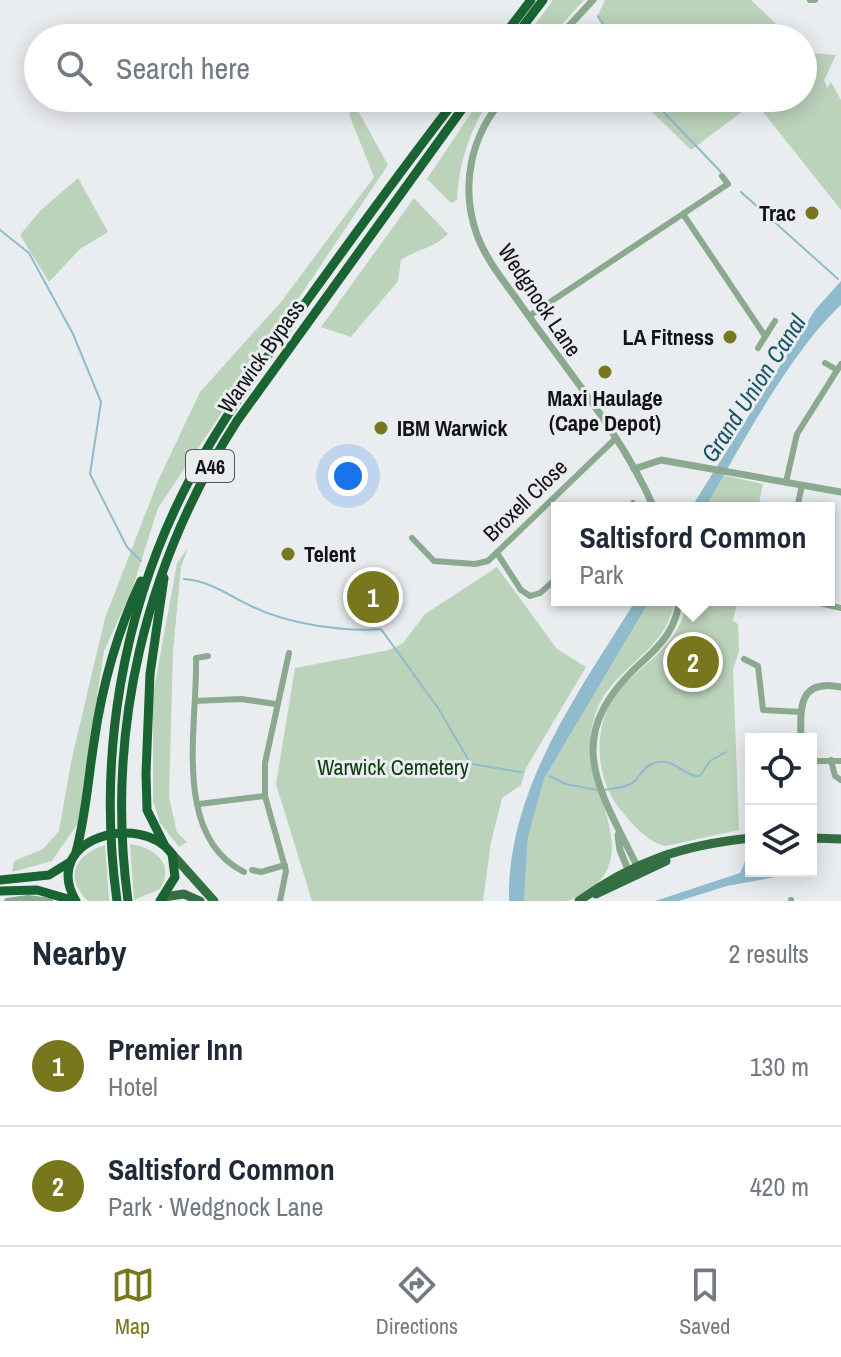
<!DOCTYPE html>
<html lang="en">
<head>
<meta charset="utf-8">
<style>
  :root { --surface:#fff; --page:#f6f6f7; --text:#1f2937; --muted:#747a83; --line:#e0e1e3; --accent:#78771d }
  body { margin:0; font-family:"Archivo Narrow",sans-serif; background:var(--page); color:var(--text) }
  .controls { position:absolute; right:24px; bottom:24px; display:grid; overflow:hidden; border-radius:0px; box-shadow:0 4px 20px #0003 }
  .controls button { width:72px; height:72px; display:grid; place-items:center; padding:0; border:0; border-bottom:2px solid var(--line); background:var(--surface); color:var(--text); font:40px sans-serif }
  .you { position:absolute; left:348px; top:476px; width:28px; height:28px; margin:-20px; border:6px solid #fff; border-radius:50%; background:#1a73e8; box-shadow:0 0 0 12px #1a73e833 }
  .badge { display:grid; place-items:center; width:52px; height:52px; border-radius:50%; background:var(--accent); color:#fff; font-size:26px; font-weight:700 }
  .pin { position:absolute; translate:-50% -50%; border:4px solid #fff; box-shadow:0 2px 8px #0006 }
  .popup { position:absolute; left:551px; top:502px; width:284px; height:104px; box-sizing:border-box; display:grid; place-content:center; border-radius:0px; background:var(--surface); filter:drop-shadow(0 2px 6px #0005); font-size:26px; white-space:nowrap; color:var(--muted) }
  .popup b { font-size:30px; color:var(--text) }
  .popup::after { content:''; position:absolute; left:50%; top:100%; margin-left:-16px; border:16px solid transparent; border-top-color:var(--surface) }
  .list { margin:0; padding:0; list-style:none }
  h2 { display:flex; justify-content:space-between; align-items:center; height:104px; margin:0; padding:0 32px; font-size:34px }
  h2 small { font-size:26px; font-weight:400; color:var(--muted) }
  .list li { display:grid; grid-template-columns:52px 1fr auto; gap:24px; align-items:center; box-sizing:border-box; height:120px; padding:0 32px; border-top:2px solid var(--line) }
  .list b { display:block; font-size:30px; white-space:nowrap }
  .list p { margin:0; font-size:26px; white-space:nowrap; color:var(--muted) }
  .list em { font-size:26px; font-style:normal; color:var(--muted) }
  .icon { flex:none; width:44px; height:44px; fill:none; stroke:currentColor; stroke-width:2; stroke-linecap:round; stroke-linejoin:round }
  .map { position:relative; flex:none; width:841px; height:901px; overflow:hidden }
  .search { position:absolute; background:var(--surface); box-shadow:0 4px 20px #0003; left:24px; right:24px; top:24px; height:88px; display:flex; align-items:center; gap:20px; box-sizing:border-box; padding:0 28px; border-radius:44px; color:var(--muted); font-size:30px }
  .sheet { height:344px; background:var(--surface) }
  nav { display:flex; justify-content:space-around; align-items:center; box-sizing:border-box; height:112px; border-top:2px solid var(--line); background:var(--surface); font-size:22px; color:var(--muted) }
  nav a { display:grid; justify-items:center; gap:4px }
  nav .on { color:var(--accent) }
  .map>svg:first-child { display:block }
</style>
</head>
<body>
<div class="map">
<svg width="841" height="901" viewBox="0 0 841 901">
  <rect width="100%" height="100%" fill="#eaedf0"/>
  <!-- green -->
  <g fill="#bcd3bb">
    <path d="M553 0H584L549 38H525Z"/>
    <path d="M605 0H751L791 38H609L597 17Z"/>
    <path d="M803 46 811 53 836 55 824 80 827 88 831 82 841 100V210L755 102 691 150 653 113 644 98H803Z"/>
    <path d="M351 98 388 165 158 508 132 590 104 651 78 823 52 861 12 872 14 861 43 849 59 831 71 762 105 618 158 481 200 392 281 302 374 177 350 117Z"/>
    <path d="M481 98H490C470 131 459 161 457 200L451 203 427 179Z"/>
    <path d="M78 178 108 232 80 249 49 282 20 235 41 210Z"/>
    <path d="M414 198 448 234C435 248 417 249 401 260L398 281 351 337 321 327Z"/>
    <path d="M722 475 763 484 758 508H705Z"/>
    <path d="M188 548 181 567 173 652 169 797 177 832 187 842 179 847 160 823 153 801V695L177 563Z"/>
    <path d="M497 567 557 649 586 667 526 768 521 785 502 798 491 842 483 901H312L276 784 295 668 389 650 403 643 425 614Z"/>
    <path d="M650 600H674C670 648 617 665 598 707 591 724 589 742 591 761 597 801 633 854 594 886 587 892 576 899 567 901 554 901 538 901 524 901L528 838 544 779Z"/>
    <path d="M686 600H738L733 621 738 624 739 652 733 669 739 830 666 846C647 843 631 822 619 808 593 775 592 719 622 687 648 660 683 641 686 600Z"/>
    <path d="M130 844C153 847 176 863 160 889L134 900Z"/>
    <path d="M105 845 109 901H88C63 877 75 855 105 845Z"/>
  </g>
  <!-- water -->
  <g fill="#8fbbcc">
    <path d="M841 281V305C791 351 739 449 705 508H691L815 310Z"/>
    <path d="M636 600H650L544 779 528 838 524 901H509C507 788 579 692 636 600Z"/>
    <path d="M748 855H751V871H808L727 886 679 901H655L740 873Z"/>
  </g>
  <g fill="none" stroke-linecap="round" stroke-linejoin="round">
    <!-- stream -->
    <g stroke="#8fbbcc" stroke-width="2">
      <path d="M598 16 612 38"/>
      <path d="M650 98 721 172"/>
      <path d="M741 192 838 279"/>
      <path d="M0 230 29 253 73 334 101 402 90 474 127 547 141 561"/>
      <path d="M184 579C211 581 229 596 253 607 288 624 343 632 381 629L438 708 471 764 521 772"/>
      <path d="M549 776 566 784 597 790"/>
      <path d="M603 790C613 788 627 788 635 781 643 772 645 764 659 762 677 760 685 777 700 776L710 761 726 752"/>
    </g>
    <!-- minor -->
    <g stroke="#8aa98f" stroke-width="6">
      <path d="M810 0H815"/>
      <path d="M683 214 765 336"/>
      <path d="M529 316 728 184 722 176"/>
      <path d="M758 348 775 321"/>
      <path d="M825 363 837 370"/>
      <path d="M786 482 797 434 841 364"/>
      <path d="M628 508 633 503"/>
      <path d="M797 508 802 485"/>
      <path d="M412 538 434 561 475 564 488 561 615 439"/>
      <path d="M497 553 521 590 530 596 540 593 557 578"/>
      <path d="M807 600 841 608"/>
      <path d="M208 656 196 658C198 723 171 836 244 872"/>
      <path d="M744 659 758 666 763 710 801 712"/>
      <path d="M195 701 241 699 276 704"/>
      <path d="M831 760 835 776 841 780"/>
      <path d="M811 761H841"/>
      <path d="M199 804 265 796"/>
      <path d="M252 870 261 872 285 865"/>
      <path d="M791 900V901"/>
      <path d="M7 901 28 898 50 901"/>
      <path d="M280 901 286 871 265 796V763L289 653"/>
    </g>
    <!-- tertiary -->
    <g stroke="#8aa98f" stroke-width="7">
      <path d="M558 38 593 0"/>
      <path d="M504 98C470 136 460 187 477 235 487 262 507 285 523 308 568 372 623 436 654 508"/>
      <path d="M634 469 661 460 841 492"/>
      <path d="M801 739C800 707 799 678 841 687"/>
      <path d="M618 835 620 850 629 872"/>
      <path d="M639 870C598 786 559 737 642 662 662 644 677 627 679 600"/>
    </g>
    <!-- primary -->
    <g stroke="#336f42" stroke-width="9">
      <path d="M811 838 841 839"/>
      <path d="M172 854 214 901"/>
      <path d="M596 894 666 861"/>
      <path d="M164 897 184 894 200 901"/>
      <path d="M579 901C634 861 683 845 751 838"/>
    </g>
    <!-- trunk -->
    <g stroke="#1a6434" stroke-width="9">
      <path d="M502 38 531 0"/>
      <path d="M514 38 543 0"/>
      <path d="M164 844 147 810 146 773 150 674 164 578"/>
      <path d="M76 852C86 815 88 779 94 742 102 686 117 632 141 581"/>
      <path d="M0 880 49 875 70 862"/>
      <path d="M0 891 37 890 75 901"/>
      <path d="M76 901C39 838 142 811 172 854L175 877 160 901"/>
      <path d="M117 901C97 757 122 608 190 479 223 417 265 360 306 302 355 234 405 165 457 98"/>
      <path d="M128 901C105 731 145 565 237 421L470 98"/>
    </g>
  </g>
  <!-- markers -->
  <g fill="#78771d" stroke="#eaedf0" stroke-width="3">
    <circle cx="812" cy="213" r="8"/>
    <circle cx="730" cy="337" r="8"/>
    <circle cx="605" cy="372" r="8"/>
    <circle cx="381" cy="428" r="8"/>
    <circle cx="288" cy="554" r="8"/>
  </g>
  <g text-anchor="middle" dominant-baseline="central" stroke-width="6" stroke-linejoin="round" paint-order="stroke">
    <!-- shield labels -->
    <rect fill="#eaedf0" stroke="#535456" stroke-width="2" x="186" y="450" width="48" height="32" rx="6"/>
    <g font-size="20" font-weight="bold" fill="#121314">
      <text x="210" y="466">A46</text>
    </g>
    <!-- poi labels -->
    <g font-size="22" font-weight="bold" fill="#121314" stroke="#eaedf0" text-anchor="end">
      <text x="796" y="213">Trac</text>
      <text x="714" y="337">LA Fitness</text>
      <text x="605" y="398" text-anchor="middle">Maxi Haulage<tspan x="605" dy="25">(Cape Depot)</tspan></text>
      <text x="397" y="428" text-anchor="start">IBM Warwick</text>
      <text x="304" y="554" text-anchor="start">Telent</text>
    </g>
    <!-- street labels -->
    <g font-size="22" fill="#121314" stroke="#eaedf0">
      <text transform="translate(540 300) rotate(56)">Wedgnock Lane</text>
      <text transform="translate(261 356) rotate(-55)">Warwick Bypass</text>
      <text transform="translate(525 500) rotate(-44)">Broxell Close</text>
    </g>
    <!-- park labels -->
    <g font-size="22" fill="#0f3a11" stroke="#eaedf0">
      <text x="393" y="767">Warwick Cemetery</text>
    </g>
    <!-- water labels -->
    <g font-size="24" font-style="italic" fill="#195366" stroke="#eaedf0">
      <text transform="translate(753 388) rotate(-57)">Grand Union Canal</text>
    </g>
  </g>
</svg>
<div class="controls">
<button><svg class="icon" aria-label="locate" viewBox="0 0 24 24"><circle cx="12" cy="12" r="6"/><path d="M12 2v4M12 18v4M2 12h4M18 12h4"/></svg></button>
<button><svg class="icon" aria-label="layers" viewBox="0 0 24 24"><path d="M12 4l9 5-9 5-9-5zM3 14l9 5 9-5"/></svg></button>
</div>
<div class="you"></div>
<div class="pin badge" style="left:373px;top:597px">1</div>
<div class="pin badge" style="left:693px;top:662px">2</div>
<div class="popup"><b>Saltisford Common</b>Park</div>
<div class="search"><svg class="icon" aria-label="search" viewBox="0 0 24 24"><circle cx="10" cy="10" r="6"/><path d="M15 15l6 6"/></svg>Search here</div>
</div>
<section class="sheet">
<h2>Nearby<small>2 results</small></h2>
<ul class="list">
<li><span class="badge">1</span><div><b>Premier Inn</b><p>Hotel</p></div><em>130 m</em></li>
<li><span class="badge">2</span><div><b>Saltisford Common</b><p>Park · Wedgnock Lane</p></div><em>420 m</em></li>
</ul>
</section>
<nav>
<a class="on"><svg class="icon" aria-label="map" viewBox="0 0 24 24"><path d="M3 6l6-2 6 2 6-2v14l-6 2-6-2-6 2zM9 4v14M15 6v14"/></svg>Map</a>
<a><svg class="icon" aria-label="directions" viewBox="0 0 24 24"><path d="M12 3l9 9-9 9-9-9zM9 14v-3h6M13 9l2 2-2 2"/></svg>Directions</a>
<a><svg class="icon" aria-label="saved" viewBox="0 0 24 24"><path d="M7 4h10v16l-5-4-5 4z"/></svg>Saved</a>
</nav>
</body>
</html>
